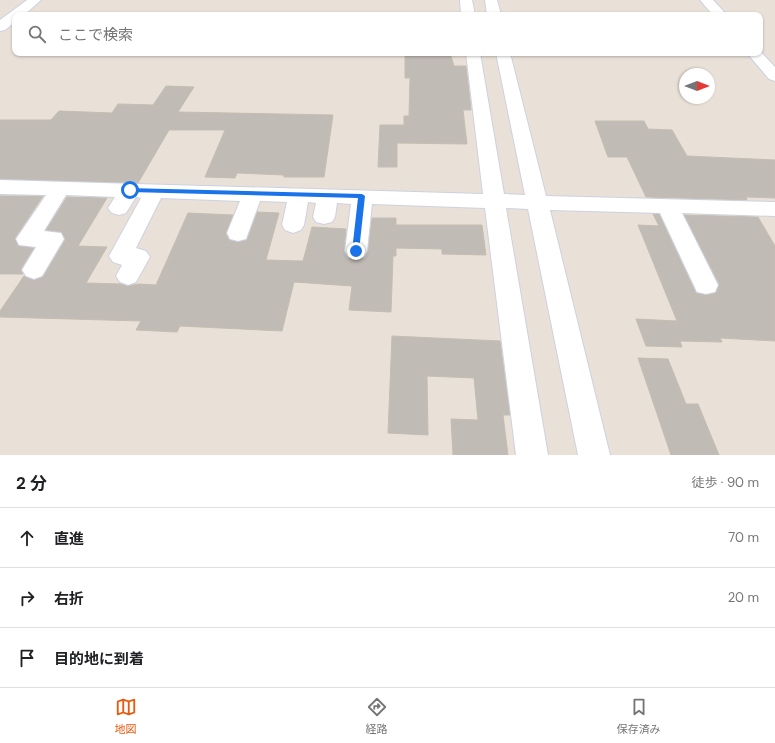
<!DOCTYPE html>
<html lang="ja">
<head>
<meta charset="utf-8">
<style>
  :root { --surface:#fff; --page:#f6f6f6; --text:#202124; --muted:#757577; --line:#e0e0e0; --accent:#ea580c }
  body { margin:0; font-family:"DM Sans","Noto Sans JP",sans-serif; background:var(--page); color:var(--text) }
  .compass { position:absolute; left:679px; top:68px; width:36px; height:36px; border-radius:50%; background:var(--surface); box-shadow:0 1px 3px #0004; rotate:90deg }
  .stop { position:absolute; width:12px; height:12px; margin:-9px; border:3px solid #1a73e8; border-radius:50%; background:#fff }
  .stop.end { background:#1a73e8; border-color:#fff; box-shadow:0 1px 4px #0008 }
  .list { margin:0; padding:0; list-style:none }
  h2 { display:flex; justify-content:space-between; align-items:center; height:52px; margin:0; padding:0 16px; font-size:17px }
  h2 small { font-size:13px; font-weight:400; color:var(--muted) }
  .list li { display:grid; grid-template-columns:26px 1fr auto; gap:12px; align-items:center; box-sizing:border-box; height:60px; padding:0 16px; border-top:1px solid var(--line) }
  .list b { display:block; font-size:15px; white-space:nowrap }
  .list em { font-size:13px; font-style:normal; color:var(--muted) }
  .icon { flex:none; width:22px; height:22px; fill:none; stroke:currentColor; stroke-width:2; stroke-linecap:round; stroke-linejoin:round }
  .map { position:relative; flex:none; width:775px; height:455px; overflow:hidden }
  .search { position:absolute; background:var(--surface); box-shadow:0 1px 3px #0004; left:12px; right:12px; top:12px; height:44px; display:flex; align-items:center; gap:10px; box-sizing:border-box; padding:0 14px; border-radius:8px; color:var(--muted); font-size:15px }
  .sheet { height:232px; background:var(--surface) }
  nav { display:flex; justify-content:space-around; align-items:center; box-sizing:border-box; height:56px; border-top:1px solid var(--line); background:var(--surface); font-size:11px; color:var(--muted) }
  nav a { display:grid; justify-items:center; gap:2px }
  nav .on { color:var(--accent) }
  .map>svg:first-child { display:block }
</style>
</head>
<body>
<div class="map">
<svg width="775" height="455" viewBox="0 0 775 455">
  <rect width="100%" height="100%" fill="#e9e1d8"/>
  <!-- building -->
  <g fill="#c1bbb5" stroke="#c4bdb2">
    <path d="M405 53H450L454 66H466L471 110H463L467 144 397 143V167H378L380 125H404V116H409L410 78H405Z"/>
    <path d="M166 86 194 87 178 112 333 115 324 177H284V175L237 173 235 178 205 177 225 130H169L138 183 0 179V120H51L59 111 112 113 118 104 153 105Z"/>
    <path d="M595 121H644L648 129 672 130 687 156 775 160V198L746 197 747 200 646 197 627 157H608Z"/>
    <path d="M0 196H43L15 238 19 246 34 248 21 269 23 274H0Z"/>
    <path d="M67 197 107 198 78 246 107 247 86 283 121 284 127 286 139 284 156 285 188 213 233 215 226 234 230 240 238 242 247 240 257 212 279 213 266 260 303 261 312 227 346 229 344 251 347 258 356 260 364 258 368 251 372 218H396V225H482L486 255 442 254V249L396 248V256H393L391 312 349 310 352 286 294 282 282 331 180 326 177 332 136 330 141 321 0 317V311L24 276 33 280 43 277 65 240 61 232 46 230Z"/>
    <path d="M653 214H659L696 293 706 295 715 293 719 284 684 215 758 217 775 246V341L720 338 722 342 680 341 682 347 646 346 636 319 677 321 638 225 659 226Z"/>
    <path d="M392 336 500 341 510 415H503L508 455H453L451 419 478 420 474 378 427 376 428 435 388 433Z"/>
    <path d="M638 358 668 359 686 404H698L719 455H671Z"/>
  </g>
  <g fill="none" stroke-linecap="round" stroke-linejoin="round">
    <defs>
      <g id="minor">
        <path d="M27 0H41L24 15H15V22L5 30 0 31V20Z"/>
        <path d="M460 0H472L475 15H461Z"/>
        <path d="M485 0H497L501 15H487Z"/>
        <path d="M700 0H713L727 15H713Z"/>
        <path d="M760 51 775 67V81L769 79 747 53H760Z"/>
        <path d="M466 53H480L504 194 525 195 496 53H510L546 196 775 202V216L682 213 718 285 715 292 706 294 697 292 660 213 550 210 610 455H578L528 209 506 208 548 455H516L485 208 372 204 367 251 364 257 356 259 348 257 345 251 351 204 337 203 335 217 332 222 324 224 316 222 313 217 316 203 308 202 304 225 301 230 293 233 285 230 282 225 287 202 260 201 246 239 238 241 230 239 227 233 240 201 161 198 136 248 146 251 150 257 136 282 128 285 120 282 116 276 122 265 113 262 109 256 141 198 136 197 126 213 119 215 112 213 108 208 115 197 66 195 44 231 61 233 64 239 42 276 34 279 26 276 22 270 36 247 19 245 16 239 46 195 0 194V180L483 194Z"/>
      </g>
    </defs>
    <!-- minor casing -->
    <use href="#minor" stroke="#cdd1e0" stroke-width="2"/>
    <!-- minor -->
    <use href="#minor" fill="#fff" fill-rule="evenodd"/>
  </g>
  <!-- route -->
  <path fill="#1a73e8" d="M127 188 362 194 365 196 359 251 356 254 352 251 358 198 130 192 126 190Z"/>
</svg>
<svg class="compass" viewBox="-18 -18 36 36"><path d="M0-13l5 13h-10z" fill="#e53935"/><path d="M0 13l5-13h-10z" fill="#757577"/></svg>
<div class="stop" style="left:130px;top:190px"></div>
<div class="stop end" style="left:356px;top:251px"></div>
<div class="search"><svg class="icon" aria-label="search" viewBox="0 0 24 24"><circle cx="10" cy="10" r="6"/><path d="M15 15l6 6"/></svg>ここで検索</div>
</div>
<section class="sheet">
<h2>2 分<small>徒歩 · 90 m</small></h2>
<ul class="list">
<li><svg class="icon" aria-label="ahead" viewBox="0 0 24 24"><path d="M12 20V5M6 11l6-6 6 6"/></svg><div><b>直進</b></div><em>70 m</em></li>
<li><svg class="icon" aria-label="right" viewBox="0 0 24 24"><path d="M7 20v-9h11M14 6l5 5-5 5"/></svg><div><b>右折</b></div><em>20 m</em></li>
<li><svg class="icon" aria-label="arrive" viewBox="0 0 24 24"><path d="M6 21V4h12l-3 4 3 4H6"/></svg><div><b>目的地に到着</b></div></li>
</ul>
</section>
<nav>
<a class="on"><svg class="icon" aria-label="map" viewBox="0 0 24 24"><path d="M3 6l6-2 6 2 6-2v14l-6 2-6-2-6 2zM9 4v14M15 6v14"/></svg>地図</a>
<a><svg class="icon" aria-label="directions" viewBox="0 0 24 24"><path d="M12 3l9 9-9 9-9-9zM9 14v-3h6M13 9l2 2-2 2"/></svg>経路</a>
<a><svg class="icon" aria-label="saved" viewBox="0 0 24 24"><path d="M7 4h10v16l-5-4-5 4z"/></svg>保存済み</a>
</nav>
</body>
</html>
